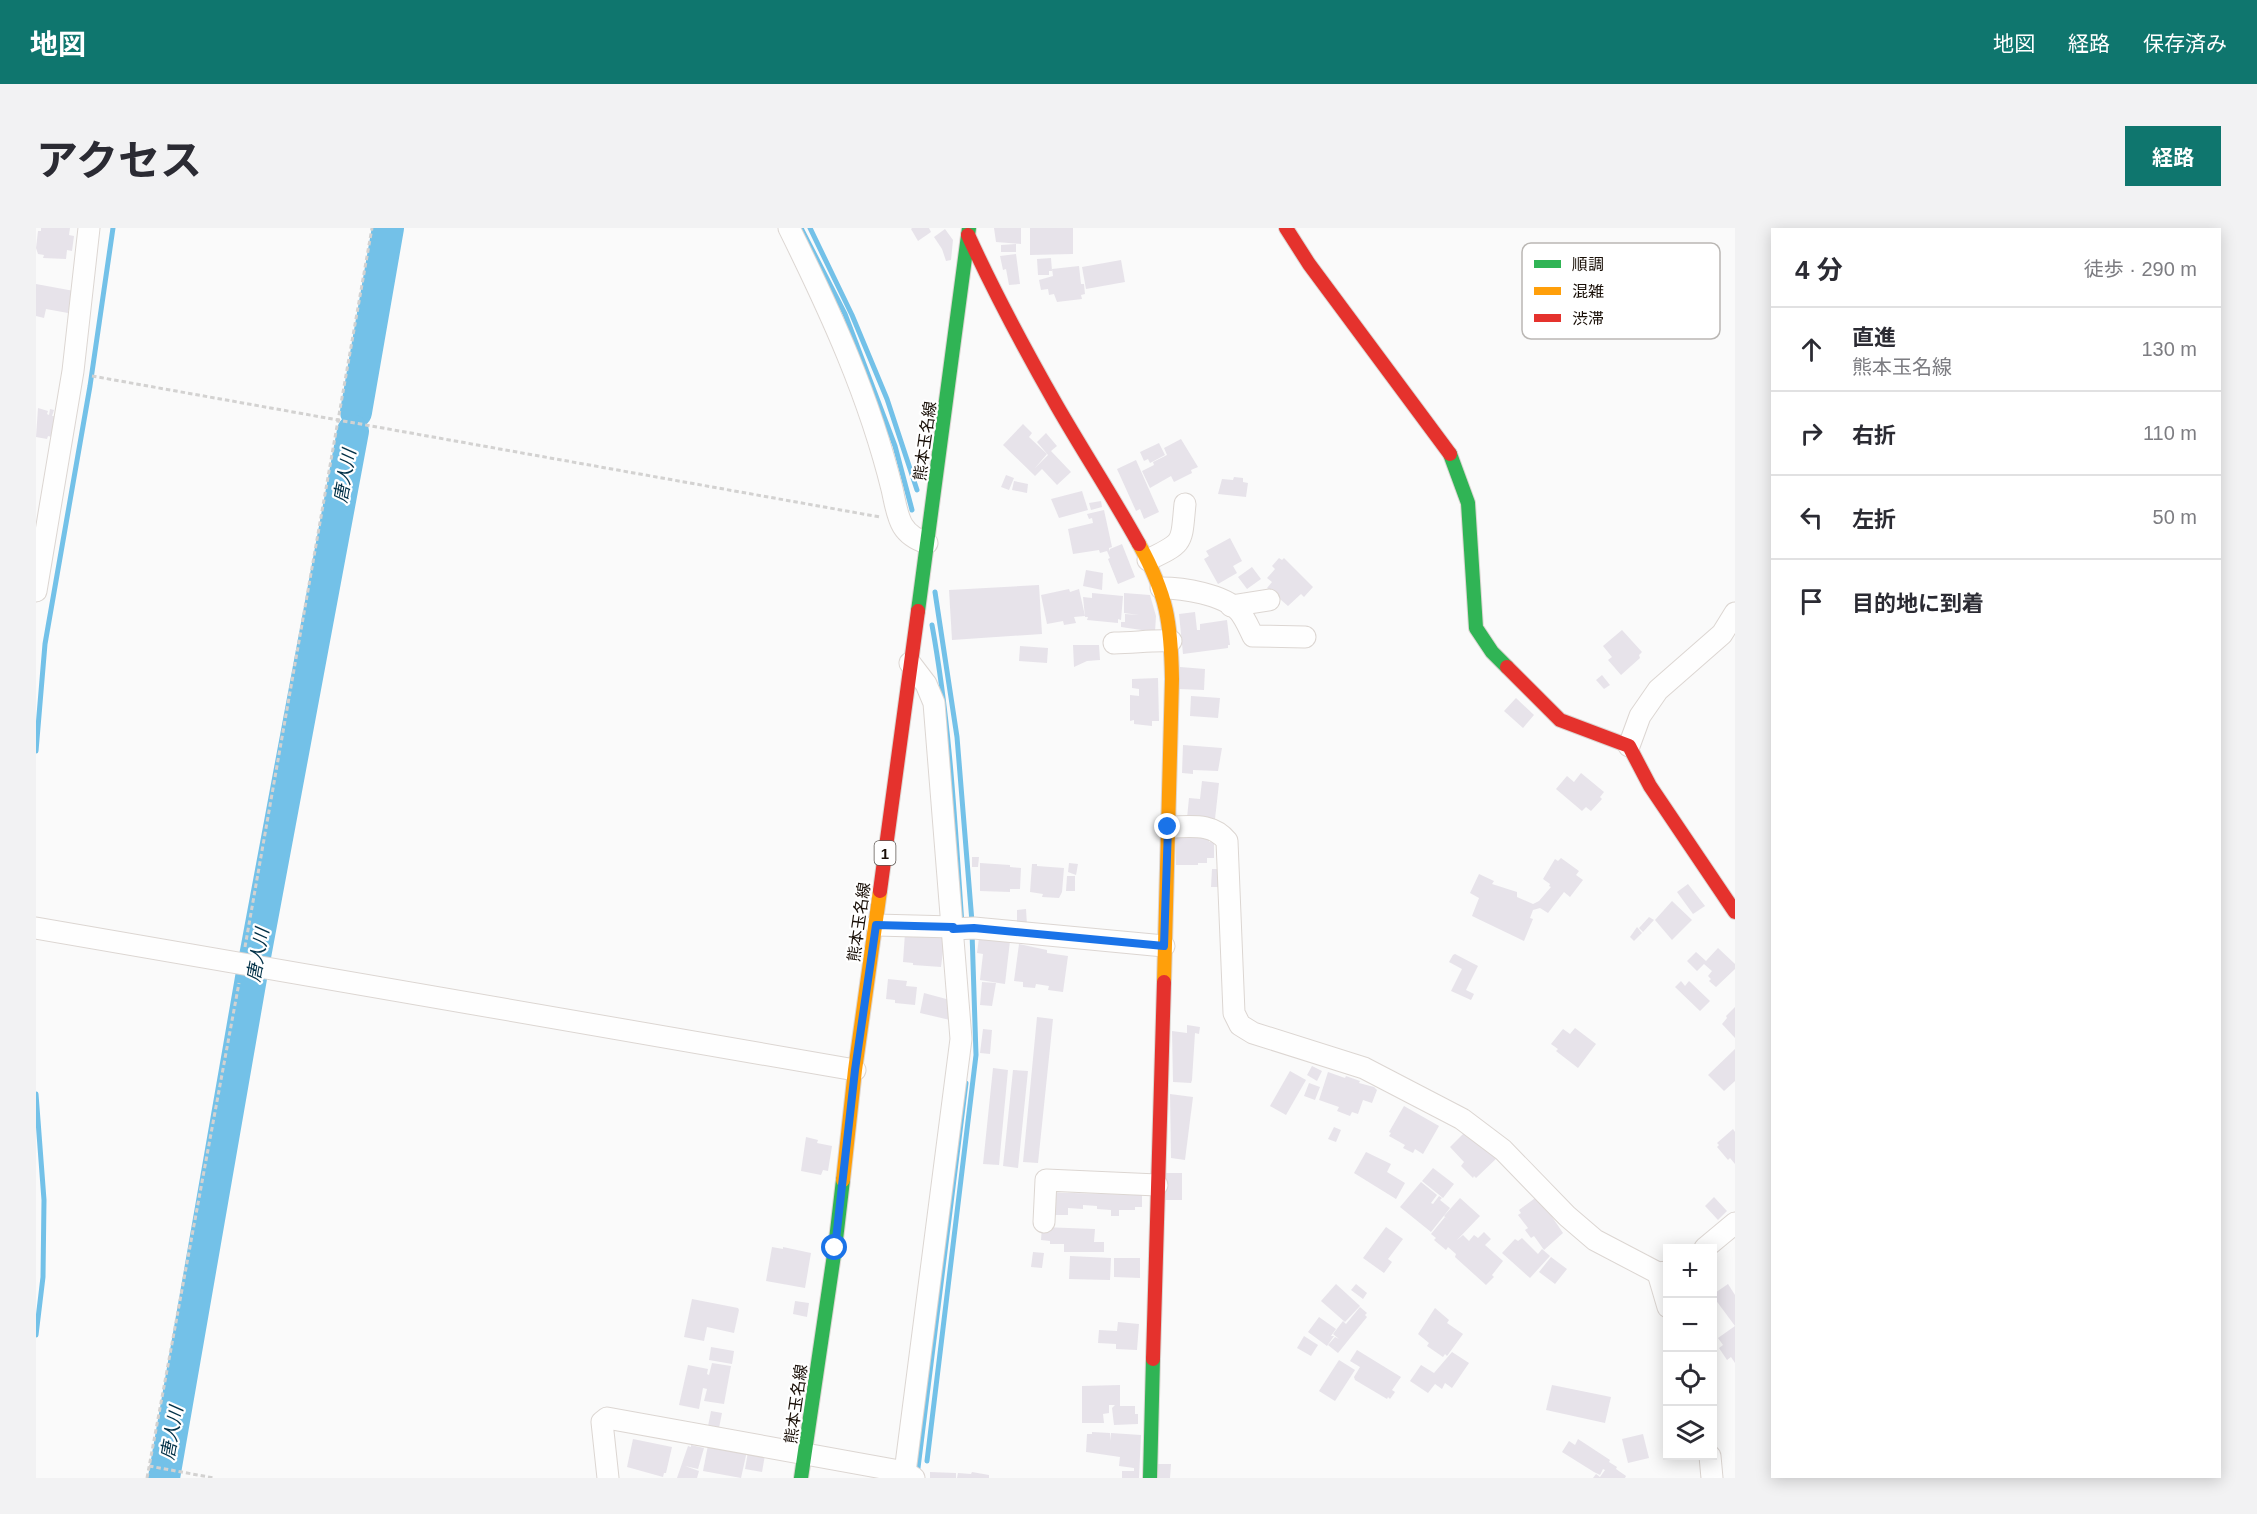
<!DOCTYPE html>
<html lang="ja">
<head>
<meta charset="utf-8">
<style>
  :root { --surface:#fff; --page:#f2f2f3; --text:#2b2b33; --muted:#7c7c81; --line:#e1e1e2; --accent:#0f766e }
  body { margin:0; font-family:Helvetica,"Noto Sans JP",sans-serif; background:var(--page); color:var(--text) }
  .controls { position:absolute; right:18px; bottom:18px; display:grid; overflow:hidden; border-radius:0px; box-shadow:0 3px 15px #0003 }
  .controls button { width:54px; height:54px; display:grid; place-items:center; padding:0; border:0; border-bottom:2px solid var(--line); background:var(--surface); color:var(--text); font:30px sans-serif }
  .stop { position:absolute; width:18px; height:18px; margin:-14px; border:4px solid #1a73e8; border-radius:50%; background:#fff }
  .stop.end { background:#1a73e8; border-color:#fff; box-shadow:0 2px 6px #0008 }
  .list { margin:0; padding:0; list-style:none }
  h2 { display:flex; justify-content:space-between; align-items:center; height:78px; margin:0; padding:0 24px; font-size:26px }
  h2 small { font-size:20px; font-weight:400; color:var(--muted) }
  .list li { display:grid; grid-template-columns:39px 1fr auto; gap:18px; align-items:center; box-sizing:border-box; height:84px; padding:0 24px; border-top:2px solid var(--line) }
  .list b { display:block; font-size:22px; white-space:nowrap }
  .list p { margin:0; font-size:20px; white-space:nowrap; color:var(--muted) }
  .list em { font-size:20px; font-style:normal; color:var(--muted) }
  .icon { flex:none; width:33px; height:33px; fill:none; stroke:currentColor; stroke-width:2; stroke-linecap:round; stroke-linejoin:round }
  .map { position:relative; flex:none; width:1699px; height:1250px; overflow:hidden; border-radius:0px }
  header { display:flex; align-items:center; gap:36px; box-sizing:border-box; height:84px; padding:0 30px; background:var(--accent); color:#fff }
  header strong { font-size:28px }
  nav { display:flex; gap:33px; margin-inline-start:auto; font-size:21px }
  .intro { display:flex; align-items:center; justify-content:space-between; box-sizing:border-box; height:144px; padding:0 36px }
  h1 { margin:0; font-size:42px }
  .button { padding:15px 27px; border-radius:0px; background:var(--accent); color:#fff; font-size:21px; font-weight:700 }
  main { display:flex; gap:36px; padding:0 36px }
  aside { flex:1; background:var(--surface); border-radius:0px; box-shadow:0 3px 15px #0003 }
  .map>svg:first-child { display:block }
</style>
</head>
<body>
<header>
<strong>地図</strong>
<nav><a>地図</a><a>経路</a><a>保存済み</a></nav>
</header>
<div class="intro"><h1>アクセス</h1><a class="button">経路</a></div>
<main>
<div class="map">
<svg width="1699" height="1250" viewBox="0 0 1699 1250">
  <rect width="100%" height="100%" fill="#fafafa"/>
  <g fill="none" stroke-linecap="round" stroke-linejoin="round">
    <!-- stream -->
    <g stroke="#73c1e8" stroke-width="5">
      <path d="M765 0 809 86 859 218 876 282"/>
      <path d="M774 0 816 87 851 171 881 262"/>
      <path d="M899 364 921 509 936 694"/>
      <path d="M896 397C914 496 919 596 926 697"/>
      <path d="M0 523 9 416 54 158 77 0"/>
      <path d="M0 866 8 972 7 1049 0 1107"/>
      <path d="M891 1233 940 827 936 704"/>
      <path d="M882 1240 930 855"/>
    </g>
    <!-- river -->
    <g stroke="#73c1e8" stroke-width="32">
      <path d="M320 184 352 0"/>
      <path d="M128 1250 215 750 317 203"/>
    </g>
  </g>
  <!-- building -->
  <g fill="#e7e3ea">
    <path d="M5 0H34L33 7 38 8 36 23 31 22 30 31 7 30 8 27 2 26 0 20 2 3H5Z"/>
    <path d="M876 0H893L895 4 882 13 875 1Z"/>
    <path d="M958 0H985V16L960 14Z"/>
    <path d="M994 0H1037V26L994 27Z"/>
    <path d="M909 1 917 12 915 32 910 33 906 21 898 9Z"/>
    <path d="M980 16V24H965V17Z"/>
    <path d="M980 26 984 56 973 57 970 41 967 42 964 28Z"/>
    <path d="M1015 30 1016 43H1013V47H1002L1001 31Z"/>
    <path d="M1085 32 1089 54 1050 61 1046 39Z"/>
    <path d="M1043 38 1045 56H1048L1049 66 1045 67 1046 71 1021 74 1018 66 1013 67 1012 61 1005 62 1003 52 1017 48 1016 41Z"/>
    <path d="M0 56 38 63 34 82H32V85L10 81 8 90 0 88Z"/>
    <path d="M2 180 12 183 11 186 13 187 14 181 18 182 16 188H19L17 195 19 196 16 209 12 208 11 211 0 209Z"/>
    <path d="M987 196 996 205 993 209 1011 226 999 240 1012 227 1001 214 1010 205 1021 218 1015 223 1035 244 1021 257 1006 241 999 248 967 217Z"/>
    <path d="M1145 211 1162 239 1155 242 1156 245 1138 254 1135 248 1114 260 1106 243 1118 237 1117 234 1131 227 1128 220Z"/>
    <path d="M1123 215 1129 227 1114 235 1112 231 1108 233 1104 224Z"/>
    <path d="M1100 232 1123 284 1108 291 1104 281 1100 283 1081 241Z"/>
    <path d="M970 247 978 250 973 262 965 259Z"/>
    <path d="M1198 249 1207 250V254L1212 255 1210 269 1182 266 1186 251 1197 252Z"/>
    <path d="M978 253 992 256 991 265 976 262Z"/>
    <path d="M1046 263 1052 282 1023 290 1015 271Z"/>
    <path d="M1065 273 1066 279 1055 282 1053 275Z"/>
    <path d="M1068 282 1076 319 1073 320V323L1074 321 1086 316 1099 349 1082 356 1072 331 1074 330 1071 323 1064 325 1063 322 1037 326 1032 301 1057 295 1056 290 1053 291 1051 286Z"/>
    <path d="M1194 310 1206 333 1197 338 1201 345 1182 356 1168 331 1173 328 1170 323Z"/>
    <path d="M1243 330 1246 332 1248 330 1277 359 1268 369 1265 366 1252 378 1231 360 1236 354 1231 350 1239 341 1236 338Z"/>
    <path d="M1216 339 1225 351 1211 361 1202 349Z"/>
    <path d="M1050 342 1067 345 1066 362 1047 358Z"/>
    <path d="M1003 357 1006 406 916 412 913 362Z"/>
    <path d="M1033 361 1034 364 1043 361 1049 388 1038 389 1040 395 1028 397 1027 393 1011 396 1005 367Z"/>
    <path d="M1056 365 1087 368 1085 392 1082 391V395L1051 392 1052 389H1049L1047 369 1056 370Z"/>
    <path d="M1088 365 1114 367 1120 388 1119 404 1085 399V394H1089V386L1103 387 1088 385Z"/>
    <path d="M1159 384 1161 402H1164V396L1191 392 1194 417H1192V420L1147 426 1143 386Z"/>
    <path d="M1586 402 1606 424 1603 427 1604 430 1585 447 1572 432 1576 429 1567 418Z"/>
    <path d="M1037 417H1063L1064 432 1051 433 1038 439Z"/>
    <path d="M984 418 1012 420 1011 435 983 433Z"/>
    <path d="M1144 439 1169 441 1168 462 1143 461Z"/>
    <path d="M1566 447 1574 457 1568 461 1560 452Z"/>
    <path d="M1122 450 1123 493H1116V498L1098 496V492L1094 493V467L1103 468V461L1096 460V451Z"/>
    <path d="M1155 468 1184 470 1182 490 1154 488Z"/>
    <path d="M1480 470 1498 487 1487 500 1468 483Z"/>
    <path d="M1147 517 1186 520 1182 543 1157 542V546L1146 545Z"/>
    <path d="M1545 545 1568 564 1564 569 1566 571 1555 583 1550 579 1546 583 1520 561 1531 548 1538 554Z"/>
    <path d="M1166 553 1183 555 1179 591 1151 590 1153 570 1164 571Z"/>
    <path d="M1140 606 1173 609V614H1178V630H1171V635H1162V637H1140Z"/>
    <path d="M936 629H943L942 639H936Z"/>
    <path d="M1525 630 1543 643 1540 647 1547 652 1534 669 1528 664 1512 685 1504 680 1497 682 1494 690 1497 691 1488 713 1436 688 1443 670 1434 665 1443 646 1458 653 1456 656 1481 664V669L1497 676 1503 673 1515 659 1513 658 1514 656 1507 651 1519 631 1522 633Z"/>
    <path d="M944 635 974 637V639L985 640 984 661H974V664L944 663Z"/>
    <path d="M1033 635 1042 636 1040 647 1032 644Z"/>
    <path d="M996 636H1001V638L1028 640 1026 664 1023 670 1006 669 1007 666 994 664Z"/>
    <path d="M1176 641H1187V659H1175Z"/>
    <path d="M1031 648H1039V663H1030Z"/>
    <path d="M1652 656 1669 678 1657 686 1641 664Z"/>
    <path d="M1636 673 1656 692 1636 712 1619 692Z"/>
    <path d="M990 681 991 697H981V682Z"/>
    <path d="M1613 689 1618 692 1607 704 1603 700Z"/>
    <path d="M1601 699 1606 705 1598 713 1594 709Z"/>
    <path d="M869 705 909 708 905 739 877 737V735L867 734Z"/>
    <path d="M943 710 974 713 969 756 944 752 947 726 941 725Z"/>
    <path d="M983 716 1011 722V725L1032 728 1027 764 1012 762 1013 758 1000 756 999 760 987 759V754L978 753Z"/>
    <path d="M1682 720 1699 736V741L1680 759 1673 753 1675 751 1672 748 1676 743 1668 736 1661 743 1651 733 1660 724 1670 733Z"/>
    <path d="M1419 726 1442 738 1430 762 1438 766 1435 772 1415 763 1426 741 1413 734 1417 727Z"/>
    <path d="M852 751 871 753 870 758 881 759 879 777 859 775V772L850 771Z"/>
    <path d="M1645 753 1649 758 1653 753 1674 773 1664 783 1639 759Z"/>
    <path d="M946 754 960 755 956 778 944 777Z"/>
    <path d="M888 765 914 772V792L884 785Z"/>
    <path d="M1699 779V810L1686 796 1691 790 1690 788Z"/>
    <path d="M1001 789 1017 791 1002 935 987 934Z"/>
    <path d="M1151 797 1164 799 1163 806 1159 805 1156 852 1155 855 1137 854 1136 803 1151 805Z"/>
    <path d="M1539 800 1560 816 1542 840 1520 823 1522 821 1515 816 1527 801 1534 806Z"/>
    <path d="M947 801 956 802 954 826 944 825Z"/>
    <path d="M1699 821V853L1688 863 1672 847Z"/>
    <path d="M1276 838 1286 843 1281 853 1271 847Z"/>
    <path d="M957 840 972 842 963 937 947 936Z"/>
    <path d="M977 842 992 843 982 940 967 938Z"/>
    <path d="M1254 843 1270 852 1250 887 1234 878Z"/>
    <path d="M1292 844 1309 850 1310 848 1324 853 1323 855 1338 859 1341 862 1336 875 1327 872 1322 886 1316 884 1314 888 1301 883 1303 879 1283 872Z"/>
    <path d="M1273 855 1284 859 1279 872 1268 868Z"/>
    <path d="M1134 866 1157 869 1149 932 1135 930Z"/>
    <path d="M1368 878 1403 898 1387 926 1379 921 1377 925 1367 920 1369 917 1353 908 1355 905 1353 904Z"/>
    <path d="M1298 899 1305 902 1300 914 1292 911Z"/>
    <path d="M1697 901 1699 904V936L1694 930 1692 932 1681 919 1683 917 1681 915Z"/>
    <path d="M1431 902 1463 928 1440 950 1438 948 1437 950 1425 938 1428 934 1414 919Z"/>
    <path d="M770 909 782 912 781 915 796 918 792 943 787 942 785 947 765 943Z"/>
    <path d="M1330 924 1355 936 1351 944 1369 955 1360 971 1318 945Z"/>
    <path d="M1397 940 1418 956 1407 970 1386 953Z"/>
    <path d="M1130 945H1146V972H1129Z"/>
    <path d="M1385 954 1401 967 1395 975 1397 976 1403 968 1406 970 1404 972 1414 980 1395 1004 1364 979Z"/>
    <path d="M1003 964 1106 967V979H1099V982H1083V988H1075V982L1061 981V978L1047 977V981L1032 980V987H1017Z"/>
    <path d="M1502 968 1527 1005 1508 1022 1498 1008 1495 1010 1489 1002 1492 1000 1482 987 1485 985 1483 982Z"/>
    <path d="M1678 969 1691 983 1682 992 1669 978Z"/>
    <path d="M1424 970 1444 988 1421 1012 1427 1007 1433 1013 1438 1007 1442 1010 1448 1004 1455 1011 1449 1017 1467 1033 1456 1047 1458 1049 1450 1057 1419 1029 1420 1026 1412 1019 1410 1022 1398 1012 1400 1010 1395 1006 1409 989 1414 993 1408 988Z"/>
    <path d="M1006 999 1059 1001 1058 1014H1068V1024H1028V1016H1014V1013L1005 1012Z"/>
    <path d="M1350 999 1367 1011 1352 1031 1356 1034 1348 1045 1327 1030Z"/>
    <path d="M1486 1010 1502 1026 1506 1021 1514 1028 1494 1050 1466 1025 1479 1011 1482 1013Z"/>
    <path d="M736 1019 747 1021V1019L775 1025 769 1060 730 1053Z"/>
    <path d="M997 1024 1008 1025 1006 1040 995 1039Z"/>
    <path d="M1034 1028 1075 1030 1074 1052 1033 1051Z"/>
    <path d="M1515 1029 1531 1041 1519 1056 1503 1044Z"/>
    <path d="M1078 1030H1104V1050L1078 1049Z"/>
    <path d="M1300 1056 1324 1078 1309 1094 1285 1073Z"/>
    <path d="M1320 1056 1331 1065 1327 1071 1315 1062Z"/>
    <path d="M1692 1056 1699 1067V1098L1676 1067Z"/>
    <path d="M656 1071 702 1080 703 1082 698 1105 671 1099 668 1113 648 1109Z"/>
    <path d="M759 1073 773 1075 771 1089 757 1086Z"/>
    <path d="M1324 1079 1331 1085 1329 1087 1331 1089 1302 1125 1292 1117 1299 1109 1303 1111 1297 1106 1307 1093 1310 1096Z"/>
    <path d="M1399 1080 1413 1092 1411 1095 1427 1106 1411 1128 1409 1126 1407 1129 1391 1118 1393 1115 1382 1106Z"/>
    <path d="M1283 1089 1300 1101 1295 1108H1298L1291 1118 1272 1104Z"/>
    <path d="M1082 1094 1103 1096 1101 1122 1080 1121V1116L1062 1115 1063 1102 1081 1103Z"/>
    <path d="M1699 1098V1135L1695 1129 1691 1132 1683 1120 1687 1117 1682 1110Z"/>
    <path d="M1268 1108 1282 1117 1275 1128 1261 1120Z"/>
    <path d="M675 1119 698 1123 696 1136 673 1132Z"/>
    <path d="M1321 1122 1365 1149 1356 1162 1359 1164 1354 1171 1352 1169 1351 1171 1319 1152 1318 1149 1324 1139 1314 1133Z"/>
    <path d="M1416 1124 1433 1135 1416 1160 1409 1155 1406 1161 1399 1156 1392 1165 1374 1153 1385 1137 1398 1145Z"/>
    <path d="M1303 1132 1319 1142 1299 1173 1283 1163Z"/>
    <path d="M676 1135 695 1138 688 1176 668 1173 671 1161 667 1160 663 1181 643 1177 652 1137 672 1141 671 1146 673 1147Z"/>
    <path d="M1084 1157V1178H1099V1186H1102V1196L1078 1197 1076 1180 1079 1177H1073V1185L1067 1186 1068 1195H1046V1158Z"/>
    <path d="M1516 1157 1575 1169 1569 1195 1510 1182Z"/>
    <path d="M675 1183 686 1185 682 1205 671 1203Z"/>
    <path d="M1056 1204 1074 1205V1213L1075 1205 1105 1207 1103 1250H1086V1243H1098V1240L1083 1238 1084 1229 1050 1224 1051 1206H1056Z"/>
    <path d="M1607 1206 1613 1230 1592 1235 1586 1211Z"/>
    <path d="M597 1211 636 1219 630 1245H628L627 1249 591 1239Z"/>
    <path d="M1542 1211 1574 1232 1573 1234 1581 1239 1580 1241 1590 1248 1589 1250H1557L1560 1246 1564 1249 1569 1242 1567 1241 1564 1247 1558 1244 1526 1224 1533 1213 1539 1217Z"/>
    <path d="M655 1217 668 1220 662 1241 649 1238 663 1243 661 1250H641L652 1218 655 1219Z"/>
    <path d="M672 1217 711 1223 705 1250 667 1243Z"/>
    <path d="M712 1224 729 1227 726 1244 709 1241Z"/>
    <path d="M1119 1236H1135L1134 1250H1118Z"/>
    <path d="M894 1244 920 1245V1250H894Z"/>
    <path d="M936 1244 953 1247V1250H921L922 1245 935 1246Z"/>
  </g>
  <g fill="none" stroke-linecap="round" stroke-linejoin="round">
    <defs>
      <g id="street">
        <path d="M753 0C795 85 833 168 856 261 862 287 862 306 891 315"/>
        <path d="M1112 332C1149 314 1145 316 1149 276"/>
        <path d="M1125 360C1147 360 1187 366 1203 383 1209 390 1213 400 1217 408L1269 409"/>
        <path d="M0 363 37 143 53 0"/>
        <path d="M1195 378 1233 372"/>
        <path d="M1078 415C1098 415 1115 412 1135 413"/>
        <path d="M1593 518 1604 488 1622 462 1686 406 1699 385"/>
        <path d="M1132 599C1154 599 1176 594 1191 613L1198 785 1204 797 1217 805 1328 840 1426 891 1467 922 1531 988 1559 1012 1622 1045 1632 1044"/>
        <path d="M840 697 917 699"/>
        <path d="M0 700 819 842"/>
        <path d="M917 701 938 700 1128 718"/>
        <path d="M1008 994 1010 952 1121 957"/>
        <path d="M1669 1020 1699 995"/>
        <path d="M1622 1045 1632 1079"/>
        <path d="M1674 1228 1676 1250"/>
        <path d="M869 1244 925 811 898 475 890 456 874 435"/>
        <path d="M572 1250 566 1194 571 1190 869 1244 878 1250"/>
      </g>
      <g id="fast">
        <path d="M1414 226 1432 275 1440 400 1456 424 1471 439"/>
        <path d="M882 383 933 0"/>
        <path d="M765 1250 799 1020 807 952"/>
        <path d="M1114 1250 1117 1131"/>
      </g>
      <g id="slow">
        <path d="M1103 316C1131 367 1135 394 1136 451L1128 754"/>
        <path d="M807 952 819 842 844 663"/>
      </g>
      <g id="jam">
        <path d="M1250 0 1273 36 1414 226"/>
        <path d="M932 7C959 66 989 122 1021 178 1048 225 1077 269 1103 316"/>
        <path d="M1471 439 1524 492 1593 518 1614 558 1699 684"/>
        <path d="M844 663 882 383"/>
        <path d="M1117 1131 1128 754"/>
      </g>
    </defs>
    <!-- street casing -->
    <use href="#street" stroke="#dcd6d2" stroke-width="23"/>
    <!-- fast casing -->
    <use href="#fast" stroke="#dcd6d2" stroke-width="16"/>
    <!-- slow casing -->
    <use href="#slow" stroke="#dcd6d2" stroke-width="16"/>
    <!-- jam casing -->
    <use href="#jam" stroke="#dcd6d2" stroke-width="16"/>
    <!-- path -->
    <g stroke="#d3d2d1" stroke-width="3" stroke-dasharray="4.5 3" stroke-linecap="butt">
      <path d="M56 148 844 289"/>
      <path d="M209 719 336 0"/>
      <path d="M113 1238 178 1250"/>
      <path d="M111 1250 203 755"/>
    </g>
    <!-- street -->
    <use href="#street" stroke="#fefefe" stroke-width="21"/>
    <!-- fast -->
    <use href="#fast" stroke="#30b455" stroke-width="14"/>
    <!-- slow -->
    <use href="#slow" stroke="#ff9f0a" stroke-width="14"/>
    <!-- jam -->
    <use href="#jam" stroke="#e5322d" stroke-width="14"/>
  </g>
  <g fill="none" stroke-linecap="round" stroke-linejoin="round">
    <!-- route -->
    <path stroke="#1a73e8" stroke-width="8" d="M799 1020 819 842 840 697 917 699V701L938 700 1128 718 1132 599"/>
  </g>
  <g text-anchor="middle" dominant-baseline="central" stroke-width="4.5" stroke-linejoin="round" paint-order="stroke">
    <!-- shield labels -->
    <rect fill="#fff" stroke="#5d5651" stroke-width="1.5" x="838.5" y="613" width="21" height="24" rx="4.5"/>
    <g font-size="15" font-weight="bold" fill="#180e06">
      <text x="849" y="625">1</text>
    </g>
    <!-- street labels -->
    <g font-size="16" fill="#180e06" stroke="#fff">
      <text transform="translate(889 213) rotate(-82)">熊本玉名線</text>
      <text transform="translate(823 694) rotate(-82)">熊本玉名線</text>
      <text transform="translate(760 1176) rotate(-82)">熊本玉名線</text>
    </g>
    <!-- water labels -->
    <g font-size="18" font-style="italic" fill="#003047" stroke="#fff">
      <text transform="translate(309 248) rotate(-80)">唐人川</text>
      <text transform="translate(222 727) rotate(-80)">唐人川</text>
      <text transform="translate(136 1205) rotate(-80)">唐人川</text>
    </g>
  </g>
  <!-- legend -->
  <rect x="1486" y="15" width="198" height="96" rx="9" fill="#fff" stroke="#bab7b4" stroke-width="1.5"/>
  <rect x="1498" y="32" width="27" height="8" fill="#30b455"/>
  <rect x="1498" y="59" width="27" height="8" fill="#ff9f0a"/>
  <rect x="1498" y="86" width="27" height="8" fill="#e5322d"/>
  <g font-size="16" fill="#180e06">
    <text x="1536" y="42">順調</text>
    <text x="1536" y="69">混雑</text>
    <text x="1536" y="96">渋滞</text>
  </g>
</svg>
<div class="controls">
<button>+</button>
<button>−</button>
<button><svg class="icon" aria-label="locate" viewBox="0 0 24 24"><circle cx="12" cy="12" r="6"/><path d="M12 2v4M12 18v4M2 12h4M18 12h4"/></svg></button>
<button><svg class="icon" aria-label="layers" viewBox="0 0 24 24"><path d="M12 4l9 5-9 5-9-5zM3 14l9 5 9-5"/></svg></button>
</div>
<div class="stop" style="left:799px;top:1020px"></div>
<div class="stop end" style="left:1132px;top:599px"></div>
</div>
<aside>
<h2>4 分<small>徒歩 · 290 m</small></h2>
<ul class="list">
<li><svg class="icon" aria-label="ahead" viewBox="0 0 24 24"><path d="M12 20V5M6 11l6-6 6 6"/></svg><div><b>直進</b><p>熊本玉名線</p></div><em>130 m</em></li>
<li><svg class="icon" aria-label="right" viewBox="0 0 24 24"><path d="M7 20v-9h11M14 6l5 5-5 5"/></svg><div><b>右折</b></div><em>110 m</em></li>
<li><svg class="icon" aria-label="left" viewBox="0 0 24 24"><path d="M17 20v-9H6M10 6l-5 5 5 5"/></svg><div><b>左折</b></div><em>50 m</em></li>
<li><svg class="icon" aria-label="arrive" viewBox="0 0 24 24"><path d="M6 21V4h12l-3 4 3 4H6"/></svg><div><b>目的地に到着</b></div></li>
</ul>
</aside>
</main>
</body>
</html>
